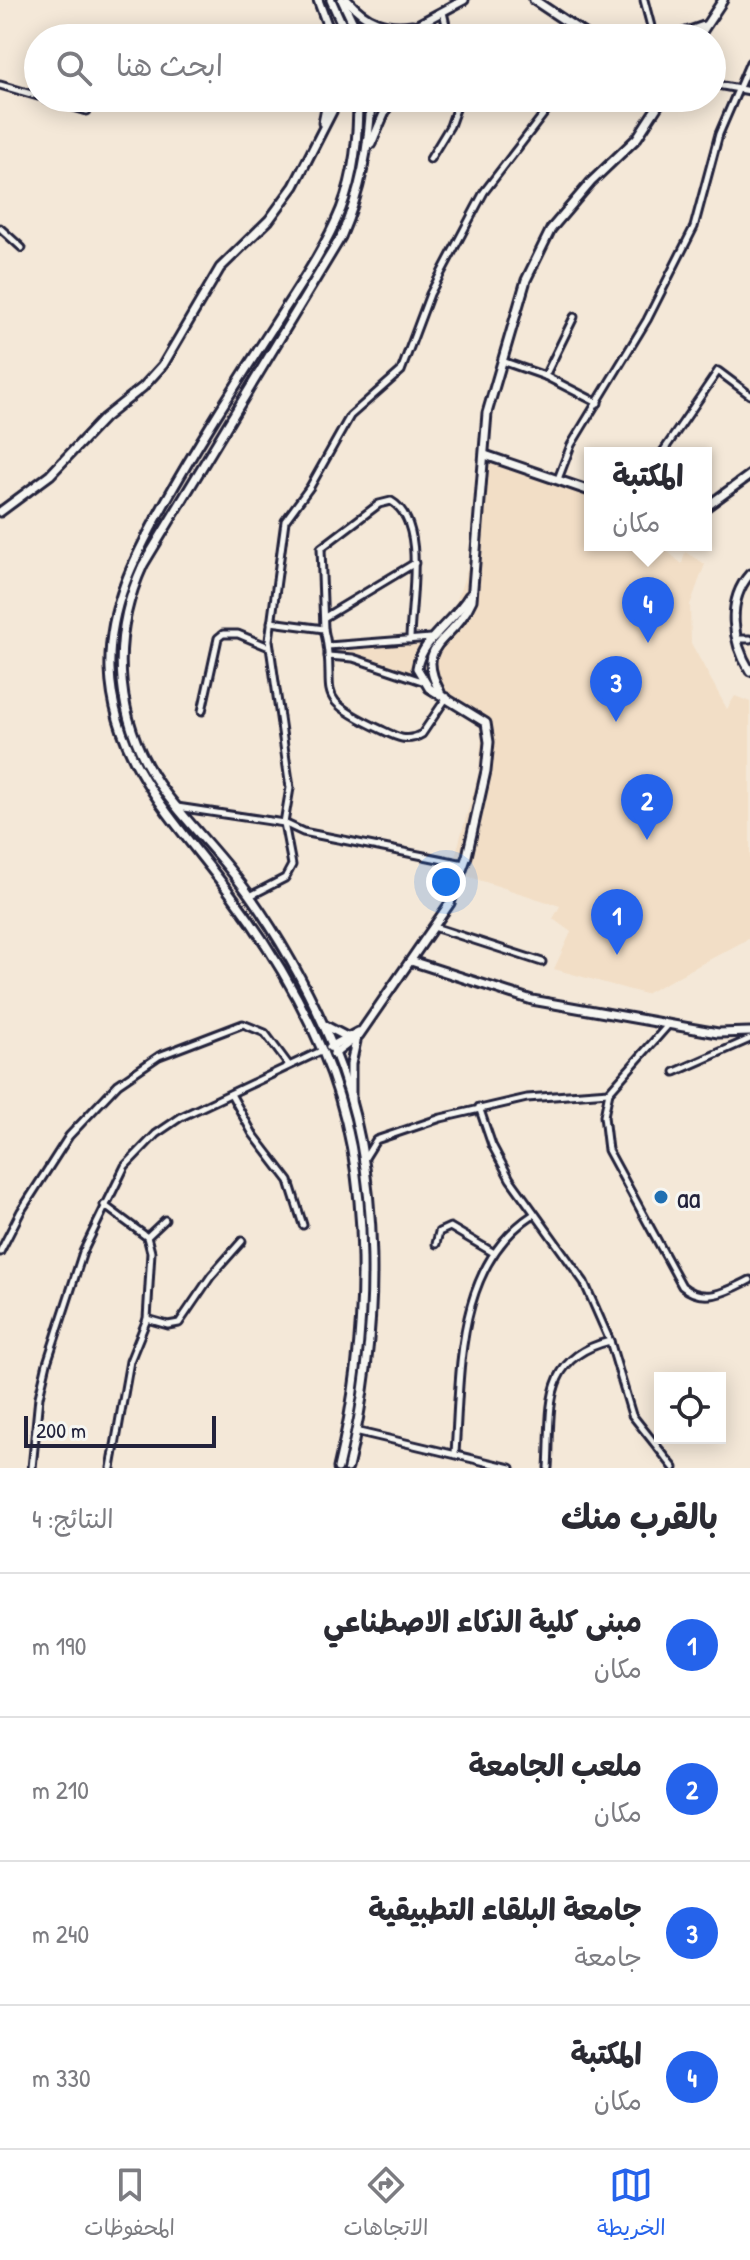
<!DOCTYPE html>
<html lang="ar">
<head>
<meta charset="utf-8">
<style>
  :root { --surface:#fff; --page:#f2f2f3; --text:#2b2b33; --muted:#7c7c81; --line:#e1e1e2; --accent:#2563eb }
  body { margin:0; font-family:"Patrick Hand","Playpen Sans Arabic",sans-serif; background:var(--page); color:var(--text); direction:rtl }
  .controls { position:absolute; right:24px; bottom:24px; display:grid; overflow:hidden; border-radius:0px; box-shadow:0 4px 20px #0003 }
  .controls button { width:72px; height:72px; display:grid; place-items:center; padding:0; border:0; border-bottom:2px solid var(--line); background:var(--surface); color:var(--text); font:40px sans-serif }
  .scale { position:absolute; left:24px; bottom:20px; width:192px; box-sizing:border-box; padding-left:8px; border:4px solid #22223b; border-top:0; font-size:22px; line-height:28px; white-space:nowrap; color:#22223b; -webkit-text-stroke:6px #f6f6f2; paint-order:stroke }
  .you { position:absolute; left:446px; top:882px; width:28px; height:28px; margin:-20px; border:6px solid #fff; border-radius:50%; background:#1a73e8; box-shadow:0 0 0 12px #1a73e833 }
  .badge { display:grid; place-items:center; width:52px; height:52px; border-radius:50%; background:var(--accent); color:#fff; font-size:26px; font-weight:700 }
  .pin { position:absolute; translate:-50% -66px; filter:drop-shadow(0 2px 4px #0008) }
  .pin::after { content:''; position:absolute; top:42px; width:28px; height:24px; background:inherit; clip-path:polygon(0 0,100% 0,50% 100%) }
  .popup { position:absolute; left:584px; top:447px; width:128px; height:104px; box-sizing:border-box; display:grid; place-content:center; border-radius:0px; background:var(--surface); filter:drop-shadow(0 2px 6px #0005); font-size:26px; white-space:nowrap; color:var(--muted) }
  .popup b { font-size:30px; color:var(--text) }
  .popup::after { content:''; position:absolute; left:50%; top:100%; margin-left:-16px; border:16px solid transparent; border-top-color:var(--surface) }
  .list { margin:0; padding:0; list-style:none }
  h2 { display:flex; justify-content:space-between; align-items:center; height:104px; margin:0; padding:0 32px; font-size:34px }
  h2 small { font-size:26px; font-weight:400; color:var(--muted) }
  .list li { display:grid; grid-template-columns:52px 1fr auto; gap:24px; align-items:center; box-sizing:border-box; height:144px; padding:0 32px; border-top:2px solid var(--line) }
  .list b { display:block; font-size:30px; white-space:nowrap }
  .list p { margin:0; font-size:26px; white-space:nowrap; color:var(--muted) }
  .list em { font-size:26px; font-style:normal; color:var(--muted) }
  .icon { flex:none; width:44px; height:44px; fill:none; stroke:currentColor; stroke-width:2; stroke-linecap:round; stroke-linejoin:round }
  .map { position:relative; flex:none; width:750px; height:1468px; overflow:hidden; direction:ltr }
  .search { position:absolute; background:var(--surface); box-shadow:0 4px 20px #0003; left:24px; right:24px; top:24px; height:88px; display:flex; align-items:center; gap:20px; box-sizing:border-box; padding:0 28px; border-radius:44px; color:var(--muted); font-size:30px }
  .sheet { height:680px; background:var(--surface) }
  nav { display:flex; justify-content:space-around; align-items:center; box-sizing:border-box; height:112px; border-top:2px solid var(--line); background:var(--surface); font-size:22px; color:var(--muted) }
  nav a { display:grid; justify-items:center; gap:4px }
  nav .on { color:var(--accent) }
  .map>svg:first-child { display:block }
</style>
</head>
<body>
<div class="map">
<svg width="750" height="1468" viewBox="0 0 750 1468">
  <rect width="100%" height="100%" fill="#f4e8d8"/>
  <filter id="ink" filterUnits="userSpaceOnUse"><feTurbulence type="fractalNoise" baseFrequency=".0125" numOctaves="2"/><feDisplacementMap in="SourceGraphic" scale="16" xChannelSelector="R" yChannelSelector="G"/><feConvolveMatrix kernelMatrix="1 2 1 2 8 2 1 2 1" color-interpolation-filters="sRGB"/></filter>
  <g filter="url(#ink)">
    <!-- built -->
    <path fill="#f2dec6" d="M482 459 539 473 590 493V545H660L682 564 685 552 705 564 690 605 691 643 727 709 735 696 750 702V938L645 994 554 969 571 932 553 919 560 906 451 871 479 772 482 729 480 715 457 698 450 700 410 679 330 652 346 644 404 645 411 641 433 638 450 621 468 567Z"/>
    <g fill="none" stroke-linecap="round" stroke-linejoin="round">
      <defs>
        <g id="street">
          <path d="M644 0 654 38"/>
          <path d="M443 12 449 38"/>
          <path d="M712 84 750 91"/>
          <path d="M0 85 38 96"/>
          <path d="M44 98 87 111"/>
          <path d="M430 159 450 126 460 98"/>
          <path d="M0 228 22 248"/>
          <path d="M502 361 545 376 598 403"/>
          <path d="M545 376 574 317"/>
          <path d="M662 453 718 371 750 395"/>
          <path d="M558 479 571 445 647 320 694 227 719 134 750 62"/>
          <path d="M325 617 415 563"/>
          <path d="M271 622 324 629C340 695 305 694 382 730 396 737 407 743 422 734L447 697"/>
          <path d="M324 629 321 548 379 504 391 501C428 522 410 604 410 640"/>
          <path d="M737 639H750"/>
          <path d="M328 646 431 638"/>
          <path d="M328 656 353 658 422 681"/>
          <path d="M202 711 218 638 223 634H238L269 647"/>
          <path d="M177 807 284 823 303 832 464 864"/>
          <path d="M250 896 285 878 292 865 284 823 290 788 269 640 285 521 310 487 350 416 401 371 430 294 484 192 556 98"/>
          <path d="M434 927 542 962"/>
          <path d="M675 1072 750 1039"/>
          <path d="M609 1092 604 1116 608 1150 682 1286C704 1305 728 1291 750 1280"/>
          <path d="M231 1094 253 1134 289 1181 303 1225"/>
          <path d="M479 1107 492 1145 510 1179 584 1282 610 1341 632 1415 674 1468"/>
          <path d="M363 1161 376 1140 441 1118 527 1098 609 1092 669 1024"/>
          <path d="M104 1205 147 1237 151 1252 147 1319 130 1361 111 1468"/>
          <path d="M147 1237 165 1220"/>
          <path d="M436 1244 439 1232 450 1227 494 1253"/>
          <path d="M0 1252 21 1211 69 1136 118 1084 159 1056 243 1024 265 1033 288 1064"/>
          <path d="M147 1319 168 1325 179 1323 211 1276 242 1241"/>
          <path d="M355 1431 511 1468"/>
          <path d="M455 1453C461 1370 455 1265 534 1214"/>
          <path d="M32 1468 39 1397 47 1363 83 1252 125 1166 156 1134 181 1117 323 1050"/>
          <path d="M548 1468C552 1409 540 1358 610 1341"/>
        </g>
        <g id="secondary">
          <path d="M318 0 332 38"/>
          <path d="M331 0 348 38"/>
          <path d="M342 0 360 38"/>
          <path d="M347 0C366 21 384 29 412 25"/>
          <path d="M534 0 591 38"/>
          <path d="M393 38 464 0"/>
          <path d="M669 38 704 26"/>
          <path d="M698 38 723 0"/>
          <path d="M323 123 328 98"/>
          <path d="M371 144 391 98"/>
          <path d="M485 455 590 491"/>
          <path d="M706 507 750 475"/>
          <path d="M0 512 50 475 104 418 143 387 163 365 220 268 269 220 294 186 339 98"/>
          <path d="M750 574C726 601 732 642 750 671"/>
          <path d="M440 692C413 641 453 644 472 600L487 413 526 280 551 229 591 182 637 138 663 98"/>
          <path d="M411 961 532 1000 718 1033 750 1032"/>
          <path d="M324 1025 347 1037"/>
          <path d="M330 1047 358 1032"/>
          <path d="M334 1054 359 1035 450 903 467 856 486 771 489 742 486 723 429 688 417 668C421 640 455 620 469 596"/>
          <path d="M351 1100V1064L356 1041"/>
          <path d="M338 1468C369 1340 376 1175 323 1052 300 998 267 943 232 896 179 824 113 764 110 669 108 608 134 558 163 506 197 445 235 386 273 327 297 289 324 251 341 209 355 173 358 136 358 98"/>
          <path d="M348 1468C380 1335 385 1173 332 1045 310 992 283 943 250 896 225 860 193 829 166 794 115 727 108 641 143 565L341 237C361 191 369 149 371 98"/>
        </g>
      </defs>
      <!-- street casing -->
      <use href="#street" stroke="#22223b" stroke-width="11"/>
      <!-- secondary casing -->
      <use href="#secondary" stroke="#22223b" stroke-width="13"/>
      <!-- street -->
      <use href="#street" stroke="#f6f6f2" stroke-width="5"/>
      <!-- secondary -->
      <use href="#secondary" stroke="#f6f6f2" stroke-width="7"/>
    </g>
  </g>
  <!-- markers -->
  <circle fill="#1f6fb2" stroke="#f6f6f2" stroke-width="3" cx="661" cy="1197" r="8"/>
  <g text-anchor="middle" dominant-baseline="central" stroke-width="6" stroke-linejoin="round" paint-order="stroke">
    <!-- poi labels -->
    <g font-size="30" fill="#22223b" stroke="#f6f6f2" text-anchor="start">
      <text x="677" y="1197">aa</text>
    </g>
  </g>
</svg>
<div class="controls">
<button><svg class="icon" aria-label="locate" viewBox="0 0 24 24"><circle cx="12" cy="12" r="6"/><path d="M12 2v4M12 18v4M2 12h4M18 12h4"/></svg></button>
</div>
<div class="scale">200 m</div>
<div class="you"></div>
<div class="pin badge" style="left:617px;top:955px">1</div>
<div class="pin badge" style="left:647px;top:840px">2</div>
<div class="pin badge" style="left:616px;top:722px">3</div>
<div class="pin badge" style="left:648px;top:643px">4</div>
<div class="popup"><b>المكتبة</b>مكان</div>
<div class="search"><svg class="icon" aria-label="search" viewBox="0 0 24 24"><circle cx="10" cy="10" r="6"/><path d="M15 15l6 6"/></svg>ابحث هنا</div>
</div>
<section class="sheet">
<h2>بالقرب منك<small>النتائج: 4</small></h2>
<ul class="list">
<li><span class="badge">1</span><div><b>مبنى كلية الذكاء الاصطناعي</b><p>مكان</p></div><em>190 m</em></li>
<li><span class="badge">2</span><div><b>ملعب الجامعة</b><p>مكان</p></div><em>210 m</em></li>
<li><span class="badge">3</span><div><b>جامعة البلقاء التطبيقية</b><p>جامعة</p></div><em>240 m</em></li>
<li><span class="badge">4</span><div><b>المكتبة</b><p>مكان</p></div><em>330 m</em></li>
</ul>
</section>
<nav>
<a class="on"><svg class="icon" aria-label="map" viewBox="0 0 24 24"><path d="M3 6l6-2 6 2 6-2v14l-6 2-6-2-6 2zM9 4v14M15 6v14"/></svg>الخريطة</a>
<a><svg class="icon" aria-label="directions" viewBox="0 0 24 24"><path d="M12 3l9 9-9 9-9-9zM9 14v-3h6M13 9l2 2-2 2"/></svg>الاتجاهات</a>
<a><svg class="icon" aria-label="saved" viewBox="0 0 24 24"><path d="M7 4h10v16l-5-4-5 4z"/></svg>المحفوظات</a>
</nav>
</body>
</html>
